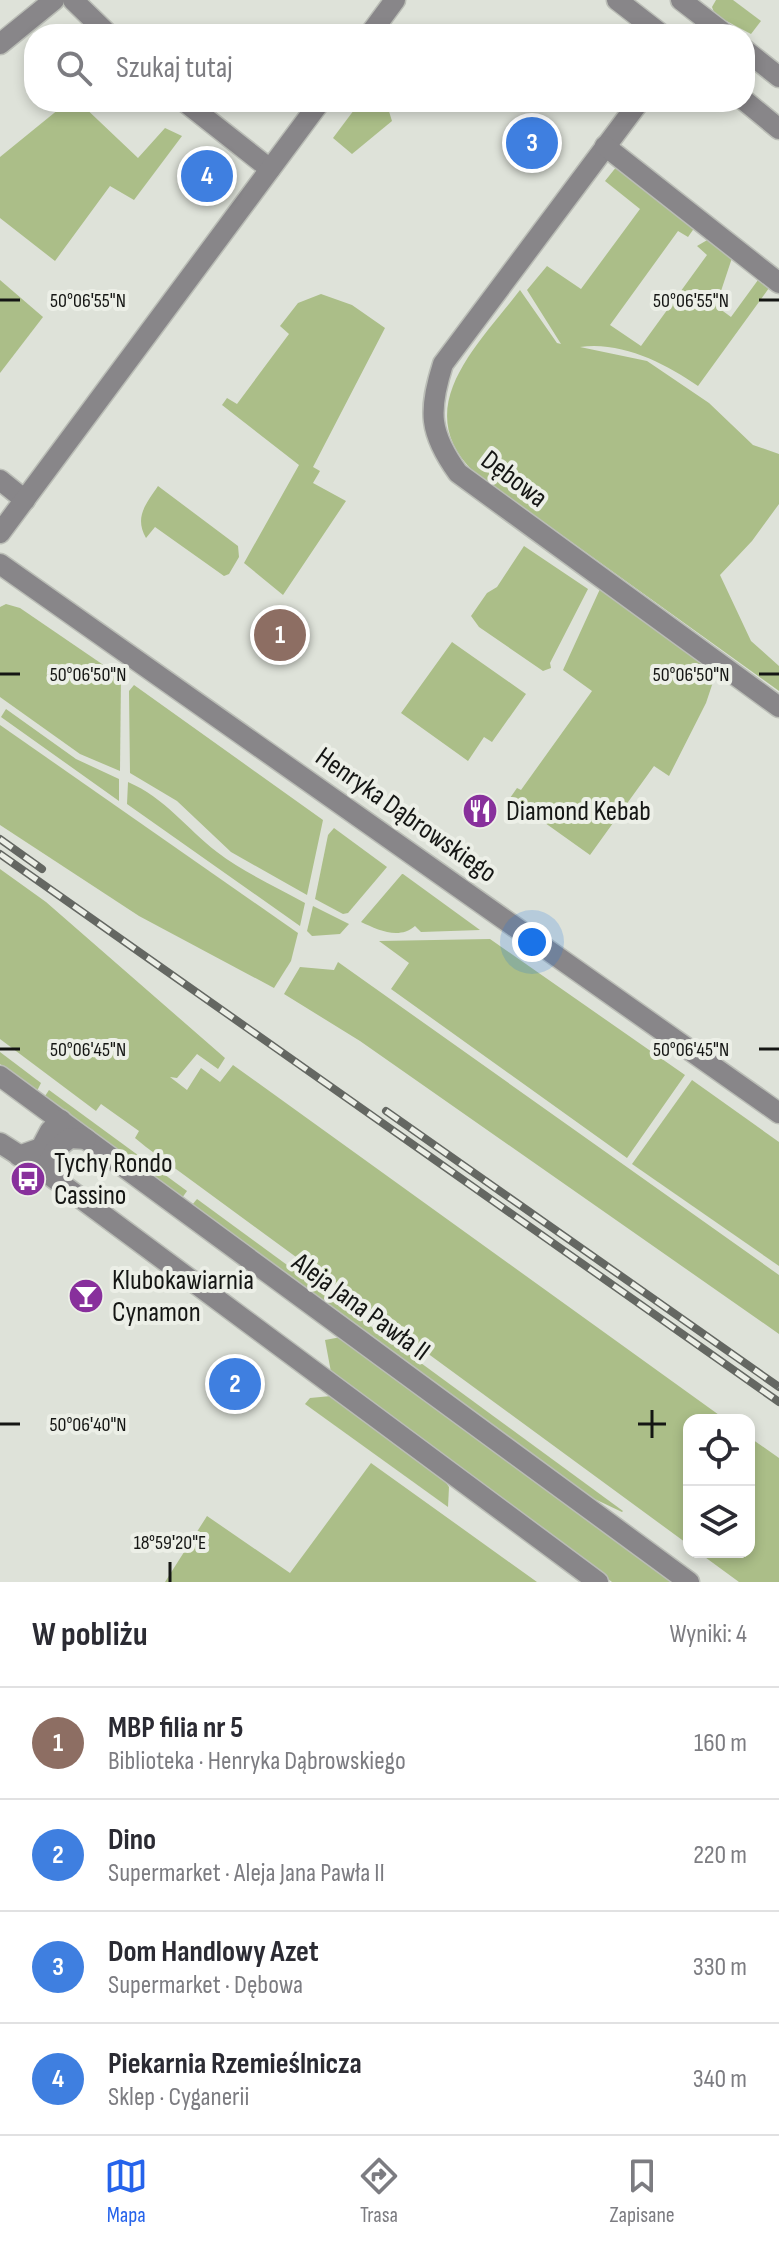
<!DOCTYPE html>
<html lang="pl">
<head>
<meta charset="utf-8">
<style>
  :root { --surface:#fff; --page:#f2f2f3; --text:#2b2b33; --muted:#7c7c81; --line:#e1e1e2; --accent:#2563eb }
  body { margin:0; font-family:"Sofia Sans Condensed",sans-serif; background:var(--page); color:var(--text) }
  .controls { position:absolute; right:24px; bottom:24px; display:grid; overflow:hidden; border-radius:16px; box-shadow:0 4px 12px #0003 }
  .controls button { width:72px; height:72px; display:grid; place-items:center; padding:0; border:0; border-bottom:2px solid var(--line); background:var(--surface); color:var(--text); font:40px sans-serif }
  .you { position:absolute; left:532px; top:942px; width:28px; height:28px; margin:-20px; border:6px solid #fff; border-radius:50%; background:#1a73e8; box-shadow:0 0 0 12px #1a73e833 }
  .badge { display:grid; place-items:center; width:52px; height:52px; border-radius:50%; background:var(--accent); color:#fff; font-size:26px; font-weight:700 }
  .pin { position:absolute; translate:-50% -50%; border:4px solid #fff; box-shadow:0 2px 8px #0006 }
  .list { margin:0; padding:0; list-style:none }
  h2 { display:flex; justify-content:space-between; align-items:center; height:104px; margin:0; padding:0 32px; font-size:34px }
  h2 small { font-size:26px; font-weight:400; color:var(--muted) }
  .list li { display:grid; grid-template-columns:52px 1fr auto; gap:24px; align-items:center; box-sizing:border-box; height:112px; padding:0 32px; border-top:2px solid var(--line) }
  .list b { display:block; font-size:30px; white-space:nowrap }
  .list p { margin:0; font-size:26px; white-space:nowrap; color:var(--muted) }
  .list em { font-size:26px; font-style:normal; color:var(--muted) }
  .icon { flex:none; width:44px; height:44px; fill:none; stroke:currentColor; stroke-width:2; stroke-linecap:round; stroke-linejoin:round }
  .map { position:relative; flex:none; width:779px; height:1582px; overflow:hidden }
  .search { position:absolute; background:var(--surface); box-shadow:0 4px 12px #0003; left:24px; right:24px; top:24px; height:88px; display:flex; align-items:center; gap:20px; box-sizing:border-box; padding:0 28px; border-radius:32px; color:var(--muted); font-size:30px }
  .sheet { height:552px; background:var(--surface) }
  nav { display:flex; justify-content:space-around; align-items:center; box-sizing:border-box; height:112px; border-top:2px solid var(--line); background:var(--surface); font-size:22px; color:var(--muted) }
  nav a { display:grid; justify-items:center; gap:4px }
  nav .on { color:var(--accent) }
  .map>svg:first-child { display:block }
</style>
</head>
<body>
<div class="map">
<svg width="779" height="1582" viewBox="0 0 779 1582">
  <rect width="100%" height="100%" fill="#dee2d9"/>
  <!-- green -->
  <g fill="#abbe88">
    <path d="M716 0H733L761 21 751 34 715 15 712 7Z"/>
    <path d="M55 102H79L138 158 165 128 182 136 134 200 110 186 55 261 0 218V157L59 109Z"/>
    <path d="M360 102H386L392 121 352 154 333 138Z"/>
    <path d="M617 166 695 227 688 237 678 231 610 325 641 346 707 255 697 246 709 239 733 255 716 306 731 317 758 280 769 288 698 386C665 363 621 341 580 347L647 361 709 403 753 445 779 454V504L752 541 720 575 751 641 779 666V691L474 472C408 408 479 344 520 290L557 343 561 344 527 290 547 266 581 289 640 209 605 181Z"/>
    <path d="M0 280 43 317 0 373Z"/>
    <path d="M321 294 352 305 385 328 313 467 320 471 313 483 346 501 283 595 244 563 299 465 222 405 227 398 237 404 289 334 280 326 298 303Z"/>
    <path d="M158 486 238 546 239 557 229 574 224 576 155 527 146 538C134 517 146 504 158 486Z"/>
    <path d="M524 546 588 589 550 663 551 668 543 671 479 627 471 616 487 593 497 587Z"/>
    <path d="M600 589 716 673 706 703 669 776 654 766 590 855 510 798 517 788 521 790 592 691 563 670Z"/>
    <path d="M6 604 20 608 121 677 120 771 80 754 0 697V607Z"/>
    <path d="M452 642 526 694 492 742 484 737 468 761 401 713Z"/>
    <path d="M134 685 323 820 307 895 231 852 177 801 130 773 129 691Z"/>
    <path d="M6 709 76 759 119 779V801L1 717Z"/>
    <path d="M0 725 298 933 291 961 274 988 139 916 0 825Z"/>
    <path d="M128 782C165 798 186 828 217 852 243 872 276 887 305 903L300 926 127 804Z"/>
    <path d="M334 828 387 867 348 913 343 914 315 899 328 835Z"/>
    <path d="M0 869 46 902 225 1058 218 1069 197 1054 177 1078 170 1077 187 1090 201 1068 220 1082 233 1065 726 1420H689V1545L146 1147 135 1138 139 1131 101 1104 96 1111 0 1039Z"/>
    <path d="M402 874H403L480 930 421 932 415 926C399 940 378 930 361 922Z"/>
    <path d="M313 906 349 924 340 934 312 936 307 931Z"/>
    <path d="M490 939 685 1075 627 1158 391 989 409 963 379 941Z"/>
    <path d="M338 962 779 1275V1334L360 1041 284 994 300 967 334 970Z"/>
    <path d="M0 1052 41 1083 37 1091 0 1064Z"/>
    <path d="M692 1080 779 1142V1266L632 1164Z"/>
    <path d="M49 1090 187 1191 182 1198 45 1096Z"/>
    <path d="M197 1199 623 1511 622 1512 582 1493 192 1205Z"/>
    <path d="M341 1337 676 1582H612L331 1372 325 1340Z"/>
    <path d="M331 1396 441 1476 449 1487 448 1507 305 1404 310 1398Z"/>
    <path d="M749 1437 779 1458V1582H739L698 1552H749Z"/>
    <path d="M371 1463 537 1582H165L207 1516 290 1573Z"/>
  </g>
  <g fill="none" stroke-linecap="round" stroke-linejoin="round">
    <defs>
      <g id="minor">
        <path d="M73 0 108 34"/>
        <path d="M617 0 661 34"/>
        <path d="M681 0 725 34"/>
        <path d="M370 34 395 0"/>
        <path d="M0 44 54 0"/>
        <path d="M745 50 779 77"/>
        <path d="M745 101 779 129"/>
        <path d="M185 102 270 169"/>
        <path d="M639 102 443 364C428 411 429 433 458 473L779 707"/>
        <path d="M605 146 779 283"/>
        <path d="M0 480 25 500"/>
        <path d="M0 533 320 102"/>
        <path d="M0 564 779 1113"/>
        <path d="M0 1076 689 1582"/>
        <path d="M0 1143 44 1171 598 1582"/>
        <path d="M19 1156 41 1148 50 1131 61 1120"/>
        <path d="M44 1171 56 1149 70 1138 86 1139"/>
      </g>
    </defs>
    <!-- minor casing -->
    <use href="#minor" stroke="#babdb6" stroke-width="23"/>
    <!-- minor -->
    <use href="#minor" stroke="#888689" stroke-width="20"/>
    <defs>
      <g id="rail">
        <path d="M0 839 42 869"/>
        <path d="M0 854 779 1402"/>
        <path d="M386 1111 779 1387"/>
      </g>
    </defs>
    <!-- rail casing -->
    <use href="#rail" stroke="#646762" stroke-width="8"/>
    <!-- rail -->
    <use href="#rail" stroke="#ecefe7" stroke-width="5" stroke-dasharray="15" stroke-linecap="butt"/>
  </g>
  <!-- ticks -->
  <path fill="none" stroke="#151614" stroke-width="3" d="M0 300H20M759 300H779M0 674H20M759 674H779M0 1049H20M759 1049H779M652 1410V1438M0 1424H20M638 1424H666M170 1562V1582"/>
  <!-- icons -->
  <defs>
    <symbol id="restaurant-disc" viewBox="-11 -11 22 22"><circle r="9.5" fill="#88309c" stroke="#ecefe7"/><path d="M-5-6h1v4h1v-4h1v4h1v-4h1v5L-1.5 .5V6h-2V.5L-5-1ZM5-6V6H3V1.5H1.5Q1.5-4 5-6Z" fill="#fff"/></symbol>
    <symbol id="bus-disc" viewBox="-11 -11 22 22"><circle r="9.5" fill="#88309c" stroke="#ecefe7"/><path d="M-5-6H5V4H4V6H2V4H-2V6H-4V4H-5ZM-3.5-4V0h7V-4ZM-3.5 1.2v1.5H-2V1.2ZM2 1.2v1.5H3.5V1.2Z" fill="#fff"/></symbol>
    <symbol id="bar-disc" viewBox="-11 -11 22 22"><circle r="9.5" fill="#88309c" stroke="#ecefe7"/><path d="M-6-5H6L.8 .8V4.5H3.5V6h-7V4.5H-.8V.8Z" fill="#fff"/></symbol>
  </defs>
  <g fill-rule="evenodd">
    <use href="#restaurant-disc" x="460" y="791" width="40" height="40"/>
    <use href="#bus-disc" x="8" y="1159" width="40" height="40"/>
    <use href="#bar-disc" x="66" y="1276" width="40" height="40"/>
  </g>
  <g text-anchor="middle" dominant-baseline="central" stroke-width="8" stroke-linejoin="round" paint-order="stroke">
    <!-- street labels -->
    <g font-size="28" fill="#151614" stroke="#ecefe7">
      <text transform="translate(514 479) rotate(37)">Dębowa</text>
      <text transform="translate(406 815) rotate(35)">Henryka Dąbrowskiego</text>
      <text transform="translate(361 1307) rotate(36)">Aleja Jana Pawła II</text>
    </g>
    <!-- poi labels -->
    <g font-size="28" fill="#151614" stroke="#ecefe7" text-anchor="start">
      <text x="506" y="811">Diamond Kebab</text>
      <text x="54" y="1163">Tychy Rondo<tspan x="54" dy="32">Cassino</tspan></text>
      <text x="112" y="1280">Klubokawiarnia<tspan x="112" dy="32">Cynamon</tspan></text>
    </g>
  </g>
  <g font-size="20" text-anchor="middle" fill="#151614" stroke="#ecefe7" stroke-width="8" stroke-linejoin="round" paint-order="stroke">
    <text x="88" y="307">50°06'55"N</text>
    <text x="691" y="307">50°06'55"N</text>
    <text x="88" y="681">50°06'50"N</text>
    <text x="691" y="681">50°06'50"N</text>
    <text x="88" y="1056">50°06'45"N</text>
    <text x="691" y="1056">50°06'45"N</text>
    <text x="88" y="1431">50°06'40"N</text>
    <text x="170" y="1549">18°59'20"E</text>
  </g>
</svg>
<div class="controls">
<button><svg class="icon" aria-label="locate" viewBox="0 0 24 24"><circle cx="12" cy="12" r="6"/><path d="M12 2v4M12 18v4M2 12h4M18 12h4"/></svg></button>
<button><svg class="icon" aria-label="layers" viewBox="0 0 24 24"><path d="M12 4l9 5-9 5-9-5zM3 14l9 5 9-5"/></svg></button>
</div>
<div class="you"></div>
<div class="pin badge" style="left:280px;top:635px;background:#8d6e63">1</div>
<div class="pin badge" style="left:235px;top:1384px;background:#3f7fe0">2</div>
<div class="pin badge" style="left:532px;top:143px;background:#3f7fe0">3</div>
<div class="pin badge" style="left:207px;top:176px;background:#3f7fe0">4</div>
<div class="search"><svg class="icon" aria-label="search" viewBox="0 0 24 24"><circle cx="10" cy="10" r="6"/><path d="M15 15l6 6"/></svg>Szukaj tutaj</div>
</div>
<section class="sheet">
<h2>W pobliżu<small>Wyniki: 4</small></h2>
<ul class="list">
<li><span class="badge" style="background:#8d6e63">1</span><div><b>MBP filia nr 5</b><p>Biblioteka · Henryka Dąbrowskiego</p></div><em>160 m</em></li>
<li><span class="badge" style="background:#3f7fe0">2</span><div><b>Dino</b><p>Supermarket · Aleja Jana Pawła II</p></div><em>220 m</em></li>
<li><span class="badge" style="background:#3f7fe0">3</span><div><b>Dom Handlowy Azet</b><p>Supermarket · Dębowa</p></div><em>330 m</em></li>
<li><span class="badge" style="background:#3f7fe0">4</span><div><b>Piekarnia Rzemieślnicza</b><p>Sklep · Cyganerii</p></div><em>340 m</em></li>
</ul>
</section>
<nav>
<a class="on"><svg class="icon" aria-label="map" viewBox="0 0 24 24"><path d="M3 6l6-2 6 2 6-2v14l-6 2-6-2-6 2zM9 4v14M15 6v14"/></svg>Mapa</a>
<a><svg class="icon" aria-label="directions" viewBox="0 0 24 24"><path d="M12 3l9 9-9 9-9-9zM9 14v-3h6M13 9l2 2-2 2"/></svg>Trasa</a>
<a><svg class="icon" aria-label="saved" viewBox="0 0 24 24"><path d="M7 4h10v16l-5-4-5 4z"/></svg>Zapisane</a>
</nav>
</body>
</html>
